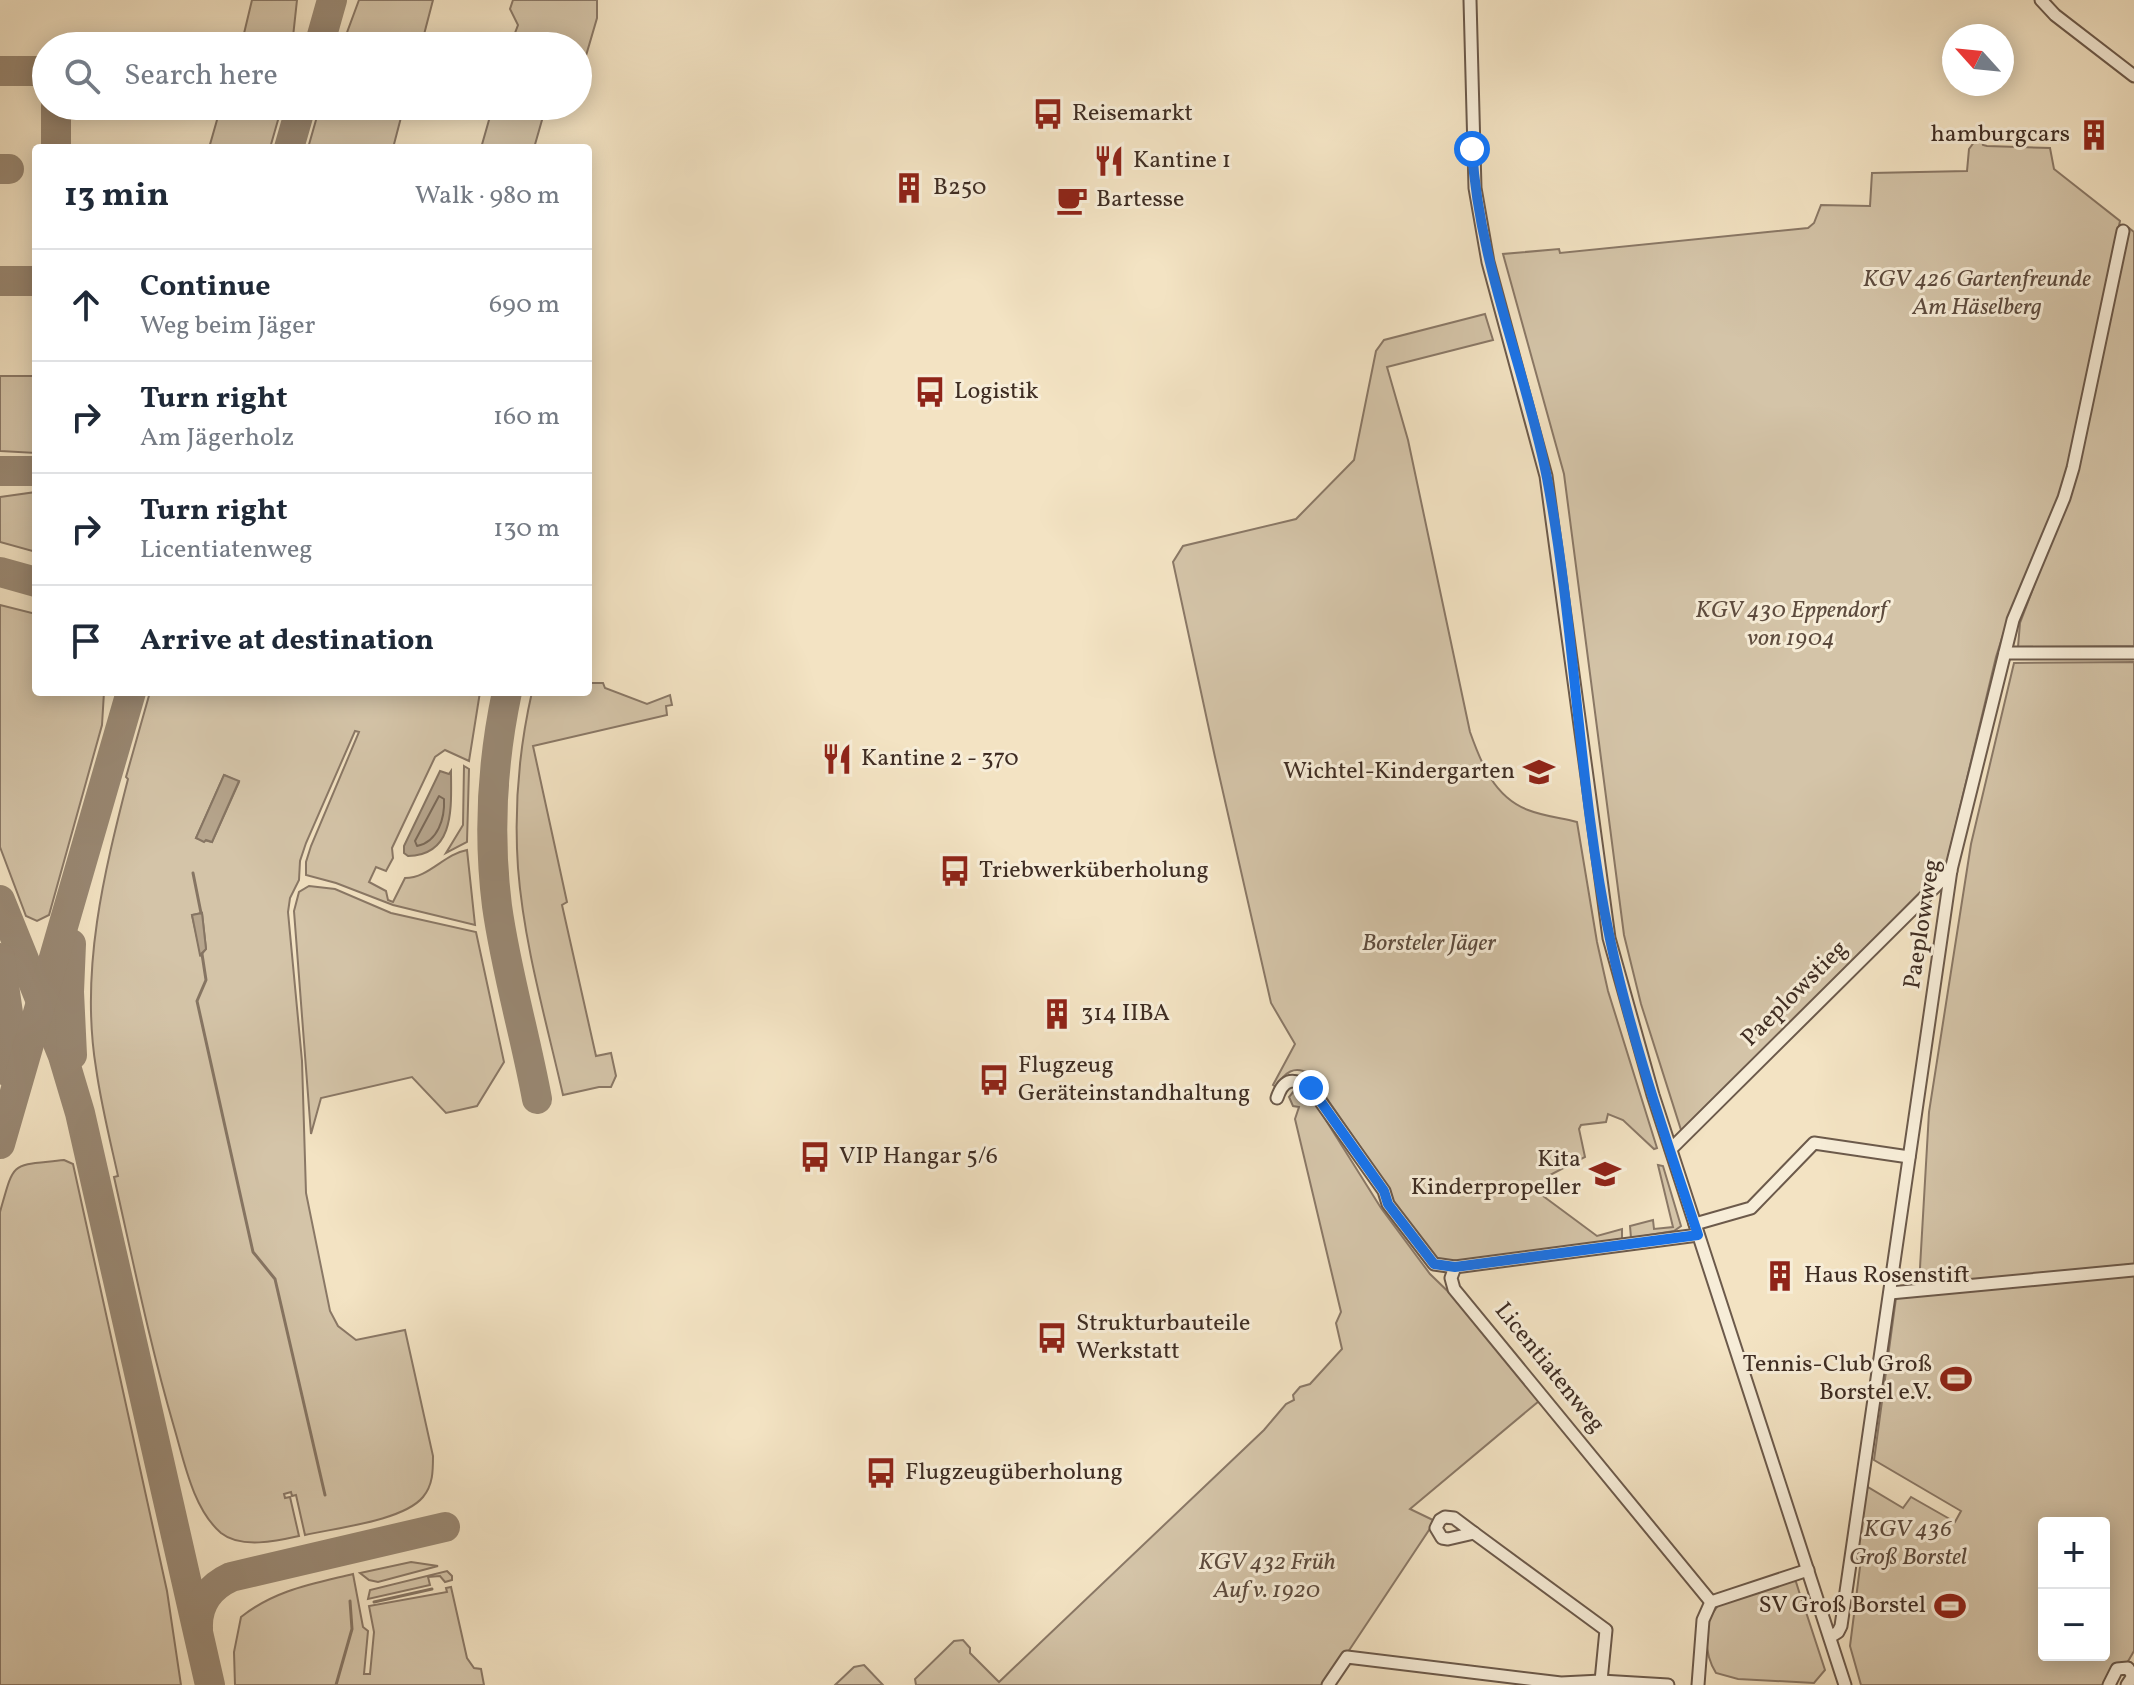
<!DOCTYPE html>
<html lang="en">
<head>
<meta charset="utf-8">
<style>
  :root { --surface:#fff; --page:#f6f6f7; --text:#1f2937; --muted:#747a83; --line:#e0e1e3 }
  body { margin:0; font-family:Vollkorn,serif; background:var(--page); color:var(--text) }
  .controls { position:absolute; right:24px; bottom:24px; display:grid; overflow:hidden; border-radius:8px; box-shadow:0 4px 20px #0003 }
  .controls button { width:72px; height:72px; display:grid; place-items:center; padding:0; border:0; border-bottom:2px solid var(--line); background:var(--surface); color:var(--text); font:40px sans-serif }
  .compass { position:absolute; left:1942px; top:24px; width:72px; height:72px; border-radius:50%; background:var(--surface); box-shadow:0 4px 20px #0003; rotate:297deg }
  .stop { position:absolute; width:24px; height:24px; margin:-18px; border:6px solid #1a73e8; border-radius:50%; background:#fff }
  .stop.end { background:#1a73e8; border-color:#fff; box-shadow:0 2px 8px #0008 }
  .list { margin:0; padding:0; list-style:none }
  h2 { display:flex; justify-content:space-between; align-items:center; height:104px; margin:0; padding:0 32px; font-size:34px }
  h2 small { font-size:26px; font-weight:400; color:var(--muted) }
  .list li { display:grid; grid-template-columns:52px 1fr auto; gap:24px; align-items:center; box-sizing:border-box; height:112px; padding:0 32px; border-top:2px solid var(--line) }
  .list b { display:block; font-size:30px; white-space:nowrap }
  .list p { margin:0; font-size:26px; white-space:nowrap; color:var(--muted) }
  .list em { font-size:26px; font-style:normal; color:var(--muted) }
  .icon { flex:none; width:44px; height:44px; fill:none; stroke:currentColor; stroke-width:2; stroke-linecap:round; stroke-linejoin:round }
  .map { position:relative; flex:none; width:2134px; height:1685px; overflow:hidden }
  .search { position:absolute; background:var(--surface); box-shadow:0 4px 20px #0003; left:32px; top:32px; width:560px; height:88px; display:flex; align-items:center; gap:20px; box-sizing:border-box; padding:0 28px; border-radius:44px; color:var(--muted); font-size:30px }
  .panel { position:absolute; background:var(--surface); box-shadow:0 4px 20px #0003; left:32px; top:144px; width:560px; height:552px; border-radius:8px }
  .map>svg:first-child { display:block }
</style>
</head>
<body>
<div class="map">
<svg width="2134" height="1685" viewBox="0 0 2134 1685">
  <rect width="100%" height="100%" fill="#f3e3c3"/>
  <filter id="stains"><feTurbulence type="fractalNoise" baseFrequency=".0025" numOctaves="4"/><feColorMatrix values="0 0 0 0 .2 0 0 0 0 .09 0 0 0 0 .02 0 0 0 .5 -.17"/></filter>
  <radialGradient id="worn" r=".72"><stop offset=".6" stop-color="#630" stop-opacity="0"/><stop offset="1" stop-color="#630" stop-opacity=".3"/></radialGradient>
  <!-- green -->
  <g fill="#d4c4a8" stroke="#8a7866" stroke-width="2" fill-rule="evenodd">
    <path d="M252 0H297L292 46H241Z"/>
    <path d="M359 0H433L421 46H342Z"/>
    <path d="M513 0H597V18L578 83V46H510L518 25 510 9Z"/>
    <path d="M221 106H282L270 148H209Z"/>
    <path d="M320 106H404L393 148H308Z"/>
    <path d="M493 106H546L534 148H481Z"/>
    <path d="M1980 134 1983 145 1987 146 2050 148 2054 169 2120 221 2070 464 2060 497 2008 619 1996 657 1946 866 1682 1133 1641 1004 1624 935 1564 474 1503 254 1559 249 1560 253 1808 228 1814 223 1821 205 1870 206 1872 173 1967 171 1969 149Z"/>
    <path d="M2129 228 2134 232V646L2018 647 2020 623 2078 469Z"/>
    <path d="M1485 314 1493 340 1387 367 1408 440 1470 732C1481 763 1494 797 1528 810 1543 816 1561 818 1577 822L1597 942 1608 991 1657 1148 1654 1149 1623 1120 1608 1114 1606 1122 1581 1125 1579 1129 1585 1157 1548 1176 1539 1193 1597 1236 1622 1229V1239L1438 1264 1396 1210 1390 1190 1310 1074C1294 1065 1285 1072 1276 1087L1273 1085 1295 1044 1271 1003 1215 757 1173 562 1183 546 1296 519 1354 460 1376 351 1384 340Z"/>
    <path d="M0 376H36V453L0 451Z"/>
    <path d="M36 492V552L0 542V497Z"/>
    <path d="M0 605 36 614V692H104L102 725 49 915 37 921 26 916 0 847Z"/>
    <path d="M2134 662V1264L1919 1285 1929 1112 1971 844 2014 663Z"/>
    <path d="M588 683H603L605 688 647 704 670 695 672 705 666 706 667 715 533 746 567 902 562 905 596 1056 611 1053 616 1076 611 1087H599L563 1095C546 1020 524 945 518 868 514 809 519 749 532 692H588Z"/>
    <path d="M150 692H480L469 761 445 750 435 757 392 848 393 858 386 871 376 867 369 882 386 891 388 900 393 902 405 878C429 878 444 854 467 850L475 925 393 905 336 883 306 875V862L311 846 359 732 355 731 306 843 300 861 299 880 290 898 288 912 302 1061 306 1193 330 1311 338 1326 356 1340 405 1330 433 1456C433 1471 433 1485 423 1497 403 1521 335 1528 305 1535L296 1495 292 1496 291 1492 284 1494 285 1498 290 1497 299 1536C277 1541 241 1549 221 1533 193 1509 184 1461 174 1427 150 1345 133 1261 114 1177L118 1176C110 1140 101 1104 96 1068 80 970 104 873 128 779L126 777ZM224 775 239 782 212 842 196 838ZM202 913 206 949 201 955 192 915Z"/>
    <path d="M464 766 469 769 467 842 446 853 463 825Z"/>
    <path d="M309 886 335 889 391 913 476 932 504 1062 477 1106 446 1113 412 1077 321 1098 311 1134 294 911 299 892Z"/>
    <path d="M1298 1086 1305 1087 1381 1208 1430 1274 1463 1306 1539 1401 1410 1509 1435 1521 1326 1685H916L915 1679 954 1641 963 1640 970 1648V1653L999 1682 1264 1430 1286 1404 1294 1400 1293 1395 1300 1387 1310 1384 1342 1349 1336 1323 1341 1312 1295 1119 1299 1107 1293 1106 1289 1097Z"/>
    <path d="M64 1160 73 1164 167 1591 181 1685H0V1212C15 1159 10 1166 64 1160Z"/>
    <path d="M1658 1165 1663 1166 1681 1226 1674 1231 1631 1238 1630 1226 1653 1220 1654 1229 1673 1227Z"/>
    <path d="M2134 1274V1651L2127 1663 2116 1664 2103 1685H1861L1850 1646 1861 1559 1856 1556 1866 1486 1903 1508 1911 1497 1955 1522 1961 1511 1874 1460 1896 1298ZM2044 1523H2104V1655H2044Z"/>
    <path d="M411 1562 438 1566 378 1582 369 1580 360 1573Z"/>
    <path d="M447 1571 452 1576V1580L445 1582 440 1576 428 1577 430 1585 368 1599 370 1590Z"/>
    <path d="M353 1574 363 1627 368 1631 364 1674H370L374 1632 369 1606 447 1592 446 1588 451 1587 467 1658 474 1668 481 1669 484 1685H235L234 1652 241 1617C275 1590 312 1584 353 1574Z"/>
    <path d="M1793 1580 1796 1582 1802 1601 1800 1603 1802 1609H1805L1825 1670 1814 1683 1738 1679 1716 1673C1703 1652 1702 1619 1722 1602Z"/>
    <path d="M864 1665 883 1685H835L854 1667Z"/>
  </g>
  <!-- water -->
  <g fill="#b6a58d" stroke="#867563" stroke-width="2">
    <path d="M440 771 449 774 451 771C451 805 456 855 408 856L404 853V846Z"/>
    <path d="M224 775 239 781 212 842 206 840 204 842 196 838Z"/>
    <path d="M202 913 206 949 200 955 192 915Z"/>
  </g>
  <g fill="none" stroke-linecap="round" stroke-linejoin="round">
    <!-- shore -->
    <path stroke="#7a6958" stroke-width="2" d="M439 796 444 799C445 818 438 842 417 846L415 841Z"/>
    <!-- stream -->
    <g stroke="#867563" stroke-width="3">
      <path d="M193 873 201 913"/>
      <path d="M202 954 206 980 197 1001 253 1252 275 1279 325 1495"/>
      <path d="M374 1602 432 1589"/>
      <path d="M336 1685 352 1629 350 1601"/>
    </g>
    <!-- taxiway -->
    <g stroke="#998873" stroke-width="30">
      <path d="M319 46 332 0"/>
      <path d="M0 71H46"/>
      <path d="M56 106V148"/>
      <path d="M289 148 301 106"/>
      <path d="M0 169H9"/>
      <path d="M0 281H36"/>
      <path d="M0 471H36"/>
      <path d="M0 572 36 582"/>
      <path d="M507 692C492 763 488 834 497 906 506 971 525 1034 537 1099"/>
      <path d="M0 900 63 1056 80 1113 210 1685"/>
      <path d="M71 944 69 992 72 1055"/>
      <path d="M0 958 9 1020 10 1073"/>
      <path d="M0 1144 131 692"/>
      <path d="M198 1628C197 1604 209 1587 231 1577L445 1527"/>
    </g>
    <defs>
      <g id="minor">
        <path d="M1470 0 1475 188 1488 262 1546 476 1609 938 1653 1095 1845 1685"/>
        <path d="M2041 0 2055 15 2134 76"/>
        <path d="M2005 653H2134"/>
        <path d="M1277 1098C1284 1077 1294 1078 1311 1088L1384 1191 1388 1204 1434 1264 1455 1267 1698 1235"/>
        <path d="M1671 1149 1951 871"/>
        <path d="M1695 1224 1751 1208 1814 1143 1909 1157"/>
        <path d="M1455 1267 1451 1278 1454 1289 1711 1602"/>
        <path d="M1890 1293 2134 1270"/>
        <path d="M1445 1517 1454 1518 1474 1533 1448 1539 1442 1538 1436 1528 1440 1520Z"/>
        <path d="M1474 1533 1606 1630 1601 1681"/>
        <path d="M1830 1637 1838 1632 1841 1626 1951 870 2013 620 2064 498 2073 468 2123 231"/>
        <path d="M1328 1685 1347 1657 1561 1683 1601 1681 1668 1685"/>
        <path d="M1698 1685 1703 1620 1711 1602 1808 1570"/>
        <path d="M2109 1685 2117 1669 2128 1668 2133 1676 2127 1685"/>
      </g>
    </defs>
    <!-- minor casing -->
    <use href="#minor" stroke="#6c5a4b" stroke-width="15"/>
    <!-- minor -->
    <use href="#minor" stroke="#f7edd8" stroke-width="11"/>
  </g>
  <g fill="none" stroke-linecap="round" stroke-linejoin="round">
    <!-- route -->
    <path stroke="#1a73e8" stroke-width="10" d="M1311 1088 1384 1191 1388 1204 1434 1264 1455 1267 1698 1235C1666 1138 1631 1039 1610 939 1578 788 1576 631 1547 478 1525 366 1479 266 1472 149"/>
  </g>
  <!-- icons -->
  <defs>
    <symbol id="bus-bare" viewBox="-9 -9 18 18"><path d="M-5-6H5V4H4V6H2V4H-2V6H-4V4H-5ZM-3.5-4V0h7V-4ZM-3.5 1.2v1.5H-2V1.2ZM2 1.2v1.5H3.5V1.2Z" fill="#8f2418" stroke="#f7edd8" stroke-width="2.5" paint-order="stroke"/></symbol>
    <symbol id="building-bare" viewBox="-9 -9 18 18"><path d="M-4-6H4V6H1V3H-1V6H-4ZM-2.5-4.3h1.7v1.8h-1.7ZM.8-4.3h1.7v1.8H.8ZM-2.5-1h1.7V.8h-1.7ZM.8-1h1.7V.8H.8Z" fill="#8f2418" stroke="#f7edd8" stroke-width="2.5" paint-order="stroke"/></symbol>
    <symbol id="restaurant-bare" viewBox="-9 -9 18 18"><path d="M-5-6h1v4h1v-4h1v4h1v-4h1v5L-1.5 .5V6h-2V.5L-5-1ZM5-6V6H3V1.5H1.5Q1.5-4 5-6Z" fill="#8f2418" stroke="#f7edd8" stroke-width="2.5" paint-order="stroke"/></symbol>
    <symbol id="cafe-bare" viewBox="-9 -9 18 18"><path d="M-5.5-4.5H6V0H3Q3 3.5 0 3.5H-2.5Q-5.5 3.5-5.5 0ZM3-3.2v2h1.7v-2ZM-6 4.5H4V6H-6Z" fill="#8f2418" stroke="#f7edd8" stroke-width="2.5" paint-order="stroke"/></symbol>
    <symbol id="school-bare" viewBox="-9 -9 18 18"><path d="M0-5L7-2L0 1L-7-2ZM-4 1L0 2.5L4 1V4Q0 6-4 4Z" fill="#8f2418" stroke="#f7edd8" stroke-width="2.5" paint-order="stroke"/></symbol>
    <symbol id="stadium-bare" viewBox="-9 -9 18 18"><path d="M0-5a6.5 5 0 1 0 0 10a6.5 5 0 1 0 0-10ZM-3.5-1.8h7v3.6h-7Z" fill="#8f2418" stroke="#f7edd8" stroke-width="2.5" paint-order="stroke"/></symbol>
  </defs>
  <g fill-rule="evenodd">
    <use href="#bus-bare" x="1026" y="92" width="44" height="44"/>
    <use href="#building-bare" x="2072" y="113" width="44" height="44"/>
    <use href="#restaurant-bare" x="1087" y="139" width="44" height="44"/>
    <use href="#building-bare" x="887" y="166" width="44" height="44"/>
    <use href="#cafe-bare" x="1050" y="178" width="44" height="44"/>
    <use href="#bus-bare" x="908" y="370" width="44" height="44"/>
    <use href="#restaurant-bare" x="815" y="737" width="44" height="44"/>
    <use href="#school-bare" x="1517" y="750" width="44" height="44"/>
    <use href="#bus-bare" x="933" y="849" width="44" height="44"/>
    <use href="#building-bare" x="1035" y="992" width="44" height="44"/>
    <use href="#bus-bare" x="972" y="1058" width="44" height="44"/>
    <use href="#bus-bare" x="793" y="1135" width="44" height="44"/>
    <use href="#school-bare" x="1583" y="1152" width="44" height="44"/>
    <use href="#building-bare" x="1758" y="1254" width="44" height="44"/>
    <use href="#bus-bare" x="1030" y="1316" width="44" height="44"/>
    <use href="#stadium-bare" x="1934" y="1357" width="44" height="44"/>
    <use href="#bus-bare" x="859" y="1451" width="44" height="44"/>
    <use href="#stadium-bare" x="1928" y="1584" width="44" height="44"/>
  </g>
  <g text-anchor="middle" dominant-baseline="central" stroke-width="6" stroke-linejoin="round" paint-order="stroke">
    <!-- poi labels -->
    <g font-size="24" fill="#3f2d23" stroke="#f7edd8" text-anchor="start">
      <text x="1072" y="114">Reisemarkt</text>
      <text x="2070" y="135" text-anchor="end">hamburgcars</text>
      <text x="1133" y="161">Kantine 1</text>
      <text x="933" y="188">B250</text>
      <text x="1096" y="200">Bartesse</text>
      <text x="954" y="392">Logistik</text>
      <text x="861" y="759">Kantine 2 - 370</text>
      <text x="1515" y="772" text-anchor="end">Wichtel-Kindergarten</text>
      <text x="979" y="871">Triebwerküberholung</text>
      <text x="1081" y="1014">314 IIBA</text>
      <text x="1018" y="1066">Flugzeug<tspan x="1018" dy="28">Geräteinstandhaltung</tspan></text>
      <text x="839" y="1157">VIP Hangar 5/6</text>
      <text x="1581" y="1160" text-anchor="end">Kita<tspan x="1581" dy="28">Kinderpropeller</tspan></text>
      <text x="1804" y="1276">Haus Rosenstift</text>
      <text x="1076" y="1324">Strukturbauteile<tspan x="1076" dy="28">Werkstatt</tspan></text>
      <text x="1932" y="1365" text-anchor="end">Tennis-Club Groß<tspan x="1932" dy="28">Borstel e.V.</tspan></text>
      <text x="905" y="1473">Flugzeugüberholung</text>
      <text x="1926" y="1606" text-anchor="end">SV Groß Borstel</text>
    </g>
    <!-- park labels -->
    <g font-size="24" font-style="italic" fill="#5d4b3e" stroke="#f7edd8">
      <text x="1977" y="280">KGV 426 Gartenfreunde<tspan x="1977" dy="28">Am Häselberg</tspan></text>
      <text x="1791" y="611">KGV 430 Eppendorf<tspan x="1791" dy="28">von 1904</tspan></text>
      <text x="1429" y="944">Borsteler Jäger</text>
      <text x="1908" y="1530">KGV 436<tspan x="1908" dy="28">Groß Borstel</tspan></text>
      <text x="1267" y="1563">KGV 432 Früh<tspan x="1267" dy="28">Auf v. 1920</tspan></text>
    </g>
    <!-- street labels -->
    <g font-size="24" fill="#3f2d23" stroke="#f7edd8">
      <text transform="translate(1923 924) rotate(-81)">Paeplowweg</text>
      <text transform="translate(1795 994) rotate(-45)">Paeplowstieg</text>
      <text transform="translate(1549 1368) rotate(51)">Licentiatenweg</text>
    </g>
  </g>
  <rect width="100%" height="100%" filter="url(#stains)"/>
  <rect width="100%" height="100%" fill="url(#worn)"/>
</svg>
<div class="controls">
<button>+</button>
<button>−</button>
</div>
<svg class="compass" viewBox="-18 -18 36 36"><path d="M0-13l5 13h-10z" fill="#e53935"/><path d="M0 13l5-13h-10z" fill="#747a83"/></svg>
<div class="stop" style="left:1472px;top:149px"></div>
<div class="stop end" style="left:1311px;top:1088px"></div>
<div class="search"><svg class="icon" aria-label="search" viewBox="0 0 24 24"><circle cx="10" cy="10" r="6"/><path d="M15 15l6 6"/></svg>Search here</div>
<section class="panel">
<h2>13 min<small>Walk · 980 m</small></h2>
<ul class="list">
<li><svg class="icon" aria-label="ahead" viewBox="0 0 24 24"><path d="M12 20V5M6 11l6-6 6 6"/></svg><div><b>Continue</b><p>Weg beim Jäger</p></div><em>690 m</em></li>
<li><svg class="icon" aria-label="right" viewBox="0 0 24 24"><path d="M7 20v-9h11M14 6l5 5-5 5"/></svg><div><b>Turn right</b><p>Am Jägerholz</p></div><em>160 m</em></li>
<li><svg class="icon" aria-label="right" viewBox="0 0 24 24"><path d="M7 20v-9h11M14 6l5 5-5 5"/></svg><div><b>Turn right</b><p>Licentiatenweg</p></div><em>130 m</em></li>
<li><svg class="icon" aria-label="arrive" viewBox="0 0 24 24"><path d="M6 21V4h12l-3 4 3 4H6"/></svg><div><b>Arrive at destination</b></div></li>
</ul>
</section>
</div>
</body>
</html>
